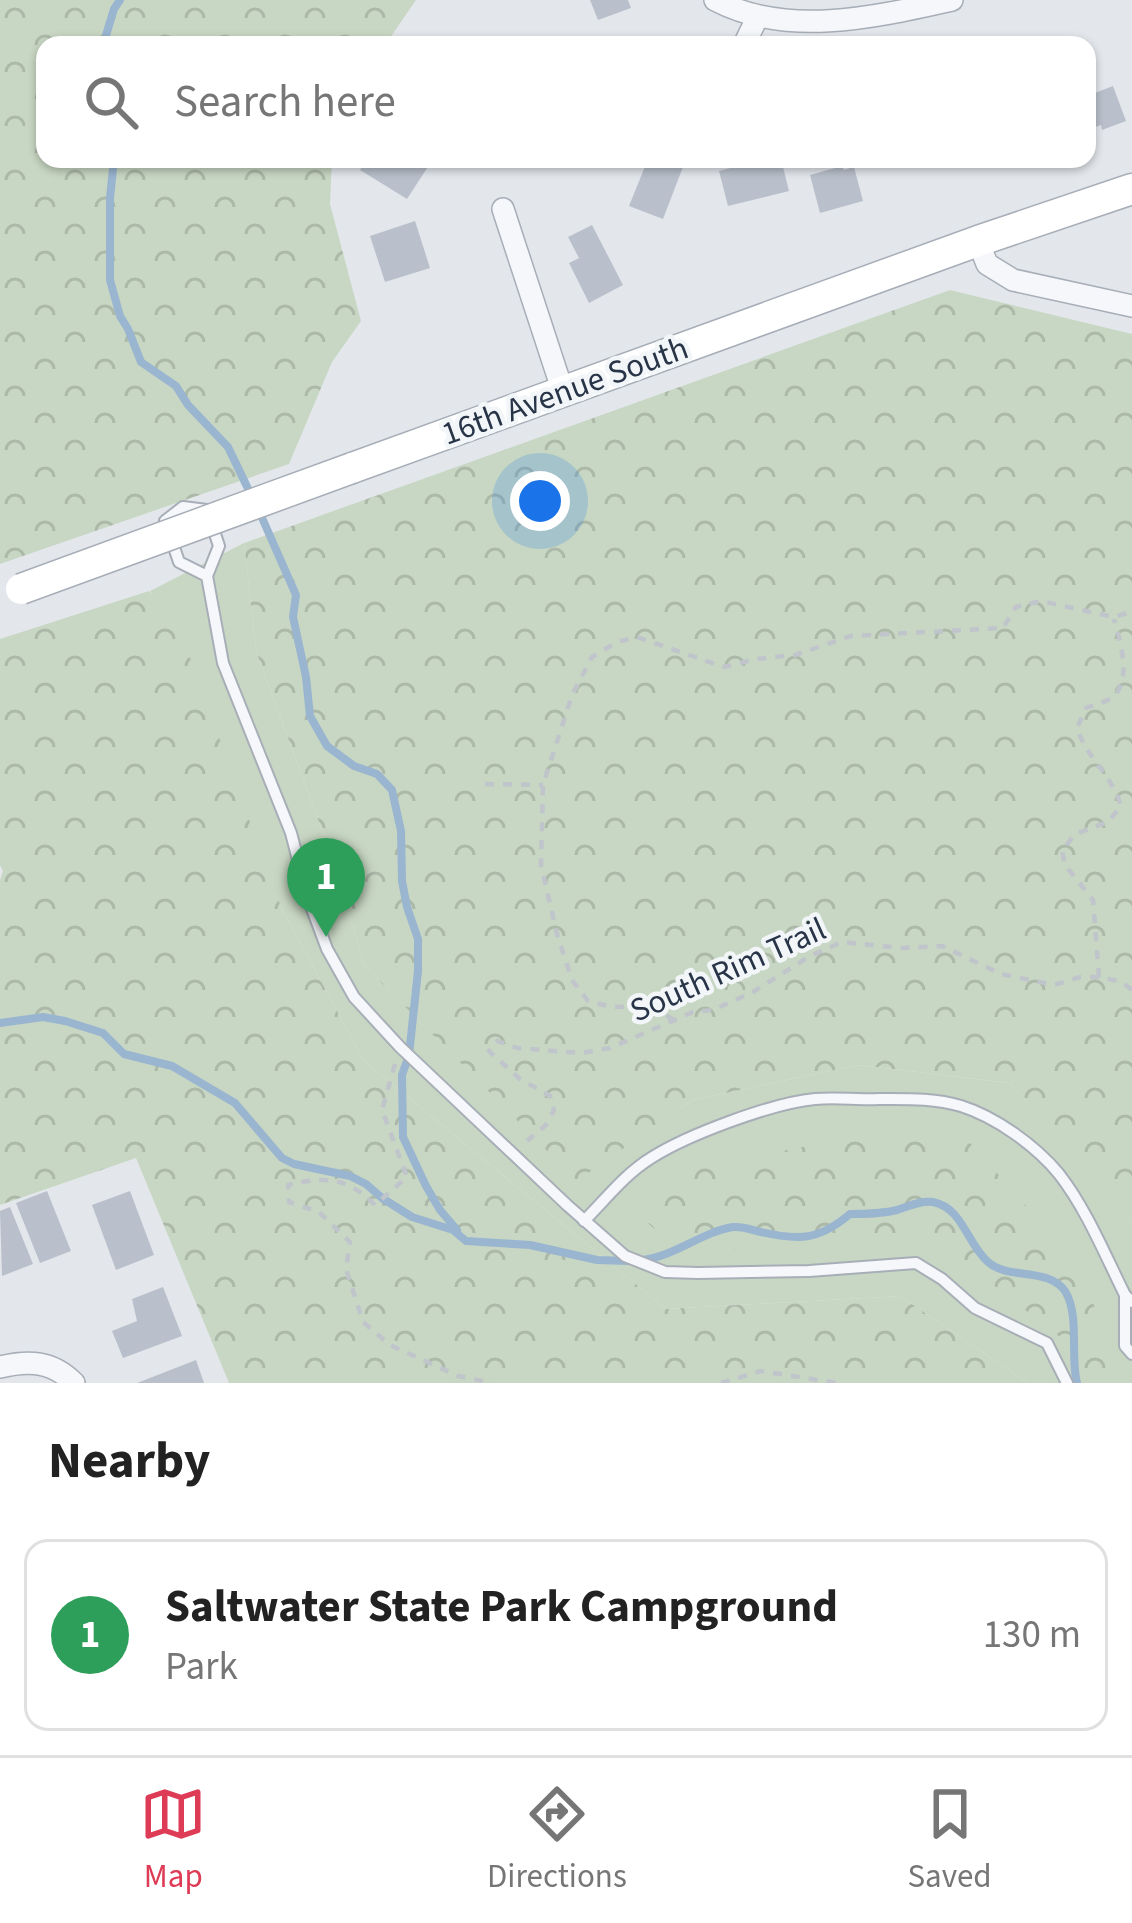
<!DOCTYPE html>
<html lang="en">
<head>
<meta charset="utf-8">
<style>
  :root { --surface:#fff; --page:#f2f2f2; --text:#222; --muted:#767676; --line:#e0e0e0; --accent:#de3b56 }
  body { margin:0; font-family:"Source Sans 3",sans-serif; background:var(--page); color:var(--text) }
  .you { position:absolute; left:540px; top:501px; width:42px; height:42px; margin:-30px; border:9px solid #fff; border-radius:50%; background:#1a73e8; box-shadow:0 0 0 18px #1a73e833 }
  .badge { display:grid; place-items:center; width:78px; height:78px; border-radius:50%; background:var(--accent); color:#fff; font-size:39px; font-weight:700 }
  .pin { position:absolute; translate:-50% -99px; filter:drop-shadow(0 3px 6px #0008) }
  .pin::after { content:''; position:absolute; top:63px; width:42px; height:36px; background:inherit; clip-path:polygon(0 0,100% 0,50% 100%) }
  .list { margin:0; padding:0; list-style:none }
  h2 { display:flex; justify-content:space-between; align-items:center; height:156px; margin:0; padding:0 48px; font-size:51px }
  h2 small { font-size:39px; font-weight:400; color:var(--muted) }
  .list li { display:grid; grid-template-columns:78px 1fr auto; gap:36px; align-items:center; box-sizing:border-box; height:192px; margin:0 24px 24px; padding:0 24px; border:3px solid var(--line); border-radius:24px }
  .list b { display:block; font-size:45px; white-space:nowrap }
  .list p { margin:0; font-size:39px; white-space:nowrap; color:var(--muted) }
  .list em { font-size:39px; font-style:normal; color:var(--muted) }
  .icon { flex:none; width:66px; height:66px; fill:none; stroke:currentColor; stroke-width:2; stroke-linecap:round; stroke-linejoin:round }
  .map { position:relative; flex:none; width:1132px; height:1383px; overflow:hidden }
  .search { position:absolute; background:var(--surface); box-shadow:0 3px 9px #0004; left:36px; right:36px; top:36px; height:132px; display:flex; align-items:center; gap:30px; box-sizing:border-box; padding:0 42px; border-radius:24px; color:var(--muted); font-size:45px }
  .sheet { height:372px; background:var(--surface) }
  nav { display:flex; justify-content:space-around; align-items:center; box-sizing:border-box; height:168px; border-top:3px solid var(--line); background:var(--surface); font-size:33px; color:var(--muted) }
  nav a { display:grid; justify-items:center; gap:6px }
  nav .on { color:var(--accent) }
  .map>svg:first-child { display:block }
</style>
</head>
<body>
<div class="map">
<svg width="1132" height="1383" viewBox="0 0 1132 1383">
  <defs>
    <pattern id="forest-crowns" width="20" height="18" patternUnits="userSpaceOnUse" patternTransform="scale(3)"><rect width="20" height="18" fill="#c8d7c3"/><path d="M2 6a3 3 0 1 1 6 0M12 15a3 3 0 1 1 6 0" fill="none" stroke="#acb9a9"/></pattern>
  </defs>
  <rect width="100%" height="100%" fill="#e3e7ec"/>
  <!-- green -->
  <path fill="#c8d7c3" d="M244 543 256 651 323 833 365 966 577 1180 692 1100 859 1065 1009 1083 1110 1187 1132 1224V1383H1028L900 1296 666 1309 364 1061 281 907 150 591Z"/>
  <!-- forest -->
  <g fill="url(#forest-crowns)">
    <path d="M0 0H416L385 45H45V159H332L330 204 361 321 332 362 289 464 0 564Z"/>
    <path d="M950 290 1132 334V1224L1109 1187 1009 1083 859 1065 692 1100 577 1181 365 966 323 833 256 651 244 543Z"/>
    <path d="M149 591 184 641 281 907 364 1061 666 1309 900 1296 1028 1383H229L136 1158 0 1205V880L3 871 0 865V639Z"/>
    <path d="M850 1138 969 1142 1057 1240 1132 1372V1383H1096L1060 1337 969 1266 881 1233 685 1255 643 1219 667 1173Z"/>
  </g>
  <g fill="none" stroke-linecap="round" stroke-linejoin="round">
    <!-- stream -->
    <g stroke="#9ab5d0" stroke-width="8">
      <path d="M103 45 114 9 120 0"/>
      <path d="M114 159 110 198V280L120 316 128 329 141 362 176 386 188 405 228 447 252 497"/>
      <path d="M259 511 296 595 293 617 306 677 310 716 327 746 354 766 377 774 392 790 401 831 402 881 407 907 418 939V971L409 1055 402 1075 403 1137 426 1186 440 1210 457 1230"/>
      <path d="M0 1023 43 1017 65 1021 103 1033 124 1054 172 1066 235 1103 282 1158 294 1164 350 1176 366 1184 382 1198 412 1217 453 1230 466 1241 530 1245 597 1260 628 1261"/>
      <path d="M643 1260C675 1256 702 1232 733 1227 743 1226 752 1230 761 1232 800 1241 819 1240 850 1214 866 1214 881 1214 897 1210 908 1207 920 1200 933 1202 963 1208 967 1244 988 1262 1008 1280 1048 1267 1065 1291 1080 1315 1070 1356 1077 1383"/>
    </g>
  </g>
  <!-- building -->
  <g fill="#b9c0cb">
    <path d="M590 0H628L631 8 598 20Z"/>
    <path d="M1113 86 1126 121 1102 130 1101 125 1087 130V96Z"/>
    <path d="M367 159H427L431 162 407 199 360 170Z"/>
    <path d="M648 159H686L663 219 629 206Z"/>
    <path d="M744 159H781L789 191 728 206 719 171 746 164Z"/>
    <path d="M842 166 844 170 854 167 863 201 820 213 810 175Z"/>
    <path d="M415 221 430 268 385 282 370 236Z"/>
    <path d="M592 225 623 285 589 303 569 263 579 258 568 237Z"/>
    <path d="M47 1191 71 1251 40 1263 16 1203Z"/>
    <path d="M130 1191 154 1255 116 1270 92 1205Z"/>
    <path d="M10 1207 33 1264 2 1276 0 1211Z"/>
    <path d="M163 1287 182 1336 123 1358 112 1331 137 1321 132 1299Z"/>
    <path d="M196 1360 204 1383H137Z"/>
  </g>
  <g fill="none" stroke-linecap="round" stroke-linejoin="round">
    <defs>
      <g id="lane">
        <path d="M207 576 179 562 165 521 183 507 207 510 219 546 207 576 223 663 291 833 308 898 327 949 354 997 400 1047 567 1205 625 1256 665 1272 698 1273 809 1271 916 1263 942 1279 975 1308 1047 1343 1067 1383"/>
        <path d="M584 1221C606 1199 625 1174 651 1158 687 1135 772 1103 815 1099 836 1097 858 1100 879 1099 907 1099 934 1098 961 1106 996 1117 1036 1146 1059 1174 1087 1210 1105 1255 1125 1295L1132 1302"/>
        <path d="M1125 1295V1346L1132 1354"/>
      </g>
      <g id="street">
        <path d="M715 0C787 38 876 17 952 0"/>
        <path d="M744 45 757 18"/>
        <path d="M503 209 563 392"/>
        <path d="M978 241 987 264 1013 280 1132 306"/>
        <path d="M0 1367C29 1360 52 1361 74 1383"/>
      </g>
      <path id="secondary" d="M352 468 978 241 1132 189"/>
    </defs>
    <!-- lane casing -->
    <use href="#lane" stroke="#a7aeb7" stroke-width="14"/>
    <!-- street casing -->
    <use href="#street" stroke="#a7aeb7" stroke-width="24"/>
    <!-- secondary casing -->
    <use href="#secondary" stroke="#a7aeb7" stroke-width="33"/>
    <!-- path -->
    <g stroke="#c0c4cb" stroke-width="4.5" stroke-dasharray="9 9" stroke-linecap="butt">
      <path d="M485 784 543 785"/>
      <path d="M1099 977 1093 900 1065 865 1062 851 1075 834 1108 822 1121 806C1111 773 1087 759 1077 728L1086 708C1094 705 1107 702 1114 696 1132 678 1120 642 1114 619"/>
      <path d="M674 1020 651 1006 612 1007 588 1001 572 980 557 934 541 865 543 785 572 695 592 657 617 642 637 637 724 667 756 659 795 655 851 636 1003 628 1016 607 1041 601 1113 617 1132 612"/>
      <path d="M395 1064 382 1110 407 1177 375 1205C347 1177 326 1176 288 1185L289 1202 319 1212 350 1242 346 1269 363 1322 390 1345 458 1376 492 1383"/>
      <path d="M527 1141 546 1125 554 1110 550 1096 520 1079 489 1051 497 1041 517 1048 553 1051 581 1053 610 1048 693 1012 713 1010 753 992 810 956 842 942 901 948 942 946 1001 974 1054 985 1080 977H1099L1122 982 1132 990"/>
      <path d="M721 1383 761 1371 837 1383"/>
    </g>
    <!-- lane -->
    <use href="#lane" stroke="#f6f7fa" stroke-width="10"/>
    <!-- street -->
    <use href="#street" stroke="#f6f7fa" stroke-width="21"/>
    <!-- secondary -->
    <use href="#secondary" stroke="#fff" stroke-width="30"/>
    <defs>
      <path id="secondary-bridge" d="M21 589 352 468"/>
    </defs>
    <!-- secondary-bridge casing -->
    <use href="#secondary-bridge" stroke="#a7aeb7" stroke-width="33" stroke-linecap="butt"/>
    <!-- secondary-bridge -->
    <use href="#secondary-bridge" stroke="#fff" stroke-width="30"/>
  </g>
  <g text-anchor="middle" dominant-baseline="central" stroke-width="9" stroke-linejoin="round" paint-order="stroke">
    <!-- street labels -->
    <g font-size="33" fill="#283447" stroke="#f3f6f9">
      <text transform="translate(565 391) rotate(-20)">16th Avenue South</text>
      <text transform="translate(728 970) rotate(-24)">South Rim Trail</text>
    </g>
  </g>
</svg>
<div class="you"></div>
<div class="pin badge" style="left:326px;top:937px;background:#2e9e5b">1</div>
<div class="search"><svg class="icon" aria-label="search" viewBox="0 0 24 24"><circle cx="10" cy="10" r="6"/><path d="M15 15l6 6"/></svg>Search here</div>
</div>
<section class="sheet">
<h2>Nearby<small></small></h2>
<ul class="list">
<li><span class="badge" style="background:#2e9e5b">1</span><div><b>Saltwater State Park Campground</b><p>Park</p></div><em>130 m</em></li>
</ul>
</section>
<nav>
<a class="on"><svg class="icon" aria-label="map" viewBox="0 0 24 24"><path d="M3 6l6-2 6 2 6-2v14l-6 2-6-2-6 2zM9 4v14M15 6v14"/></svg>Map</a>
<a><svg class="icon" aria-label="directions" viewBox="0 0 24 24"><path d="M12 3l9 9-9 9-9-9zM9 14v-3h6M13 9l2 2-2 2"/></svg>Directions</a>
<a><svg class="icon" aria-label="saved" viewBox="0 0 24 24"><path d="M7 4h10v16l-5-4-5 4z"/></svg>Saved</a>
</nav>
</body>
</html>
